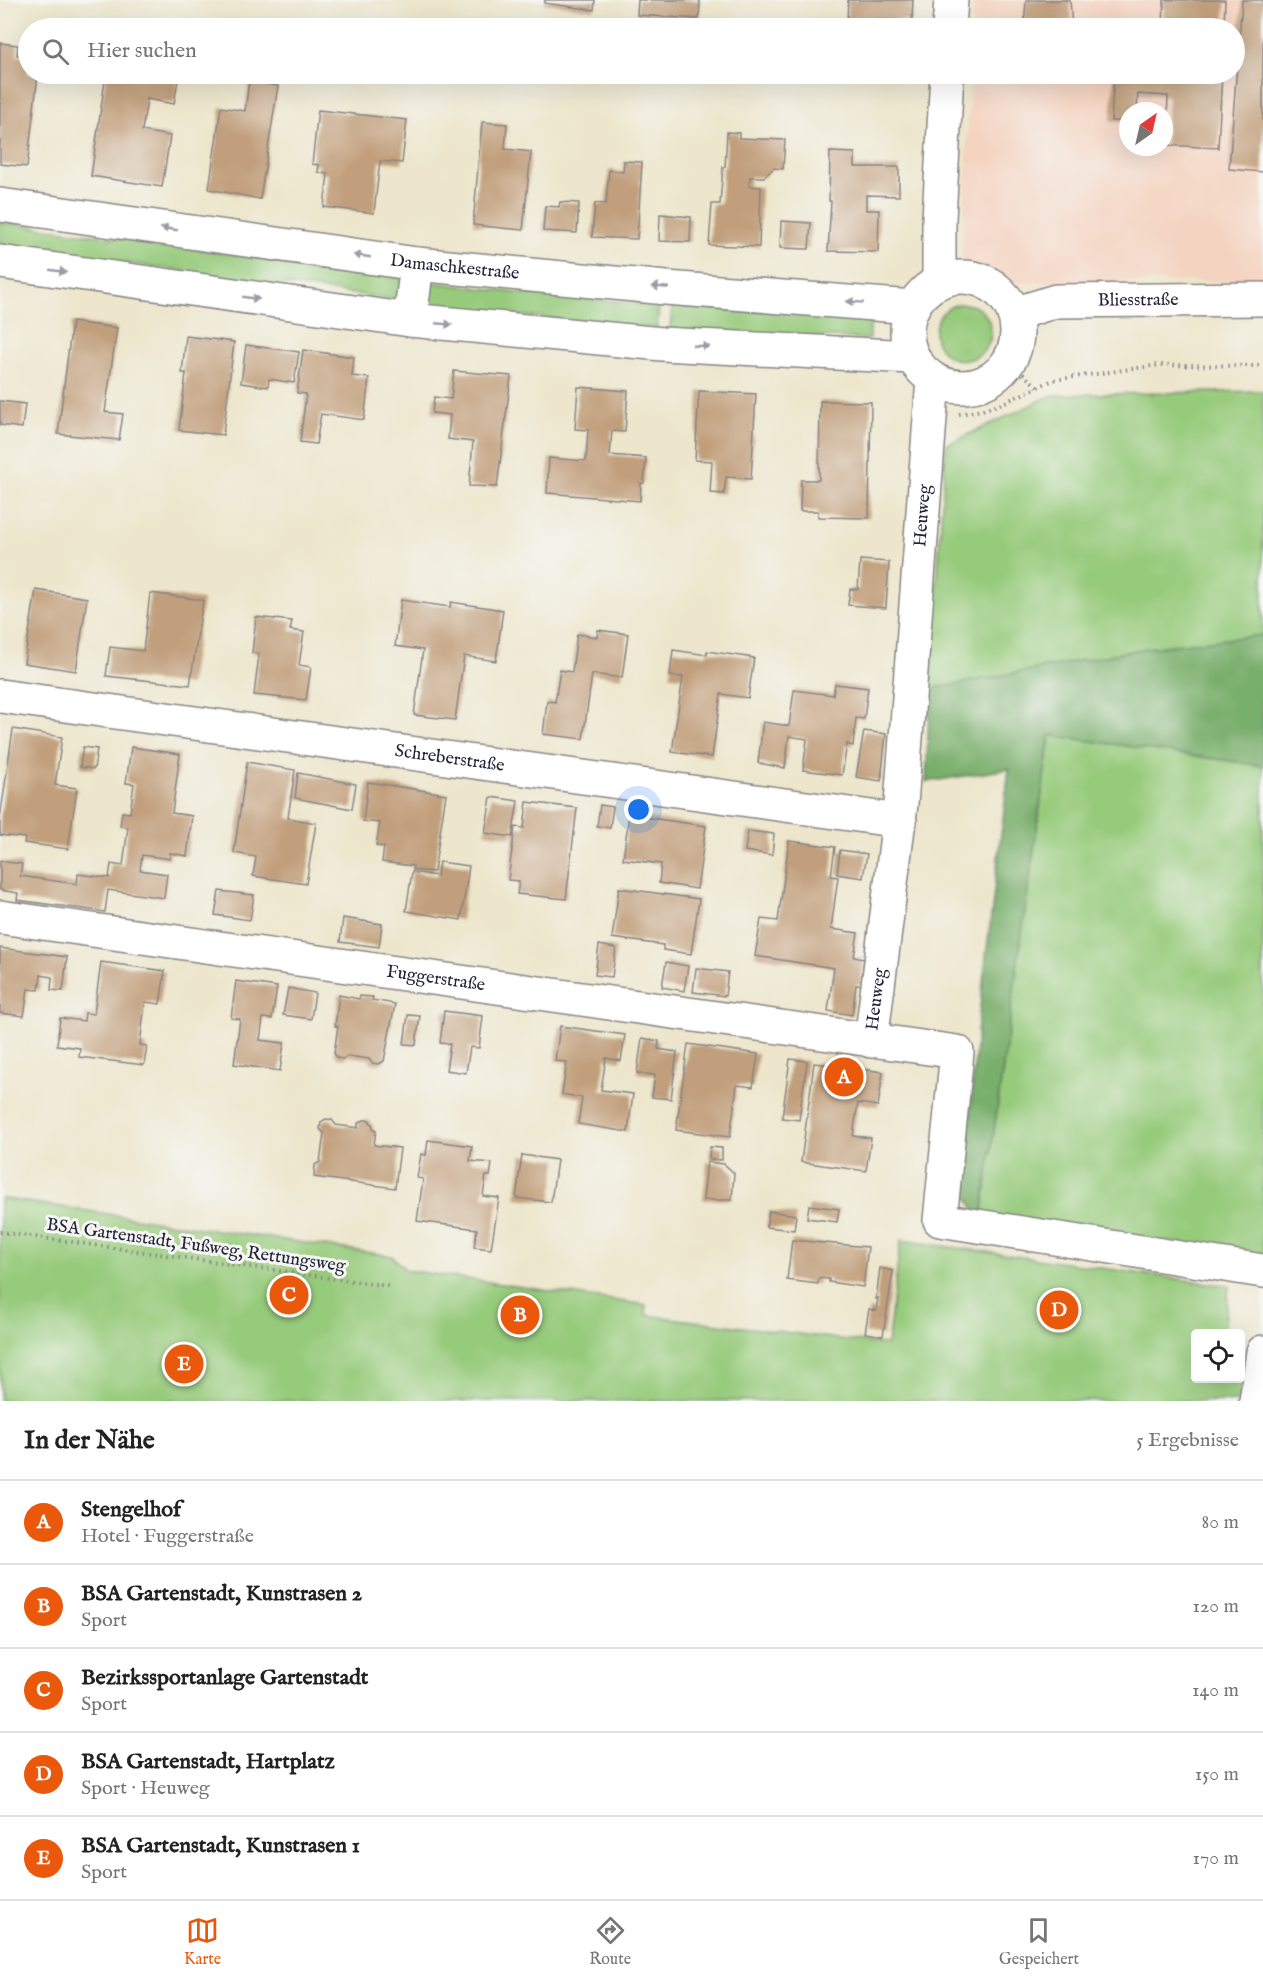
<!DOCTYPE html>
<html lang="de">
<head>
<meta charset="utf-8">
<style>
  :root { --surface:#fff; --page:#f6f6f6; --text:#222; --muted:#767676; --line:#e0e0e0; --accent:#ea580c }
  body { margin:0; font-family:"IM FELL English",serif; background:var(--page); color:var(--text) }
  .controls { position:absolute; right:18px; bottom:18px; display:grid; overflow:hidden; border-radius:6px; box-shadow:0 6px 24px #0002 }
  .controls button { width:54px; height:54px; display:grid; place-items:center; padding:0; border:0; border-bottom:2px solid var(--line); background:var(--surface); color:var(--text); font:30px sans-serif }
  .compass { position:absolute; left:1119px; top:102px; width:54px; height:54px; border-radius:50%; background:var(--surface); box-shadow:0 6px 24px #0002; rotate:34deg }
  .you { position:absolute; left:639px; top:810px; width:21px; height:21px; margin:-15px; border:4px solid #fff; border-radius:50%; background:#1a73e8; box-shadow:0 0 0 9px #1a73e833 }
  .badge { display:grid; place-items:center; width:39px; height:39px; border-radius:50%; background:var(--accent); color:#fff; font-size:20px; font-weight:700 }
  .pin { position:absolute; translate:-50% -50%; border:3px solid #fff; box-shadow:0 2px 6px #0006 }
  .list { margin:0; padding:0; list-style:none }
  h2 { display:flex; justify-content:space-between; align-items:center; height:78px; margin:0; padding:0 24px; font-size:26px }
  h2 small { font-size:20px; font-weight:400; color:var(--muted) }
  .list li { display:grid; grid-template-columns:39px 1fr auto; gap:18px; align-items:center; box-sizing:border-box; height:84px; padding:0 24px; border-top:2px solid var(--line) }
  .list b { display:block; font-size:22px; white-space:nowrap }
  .list p { margin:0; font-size:20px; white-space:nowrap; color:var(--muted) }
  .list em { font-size:20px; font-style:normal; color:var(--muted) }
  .icon { flex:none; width:33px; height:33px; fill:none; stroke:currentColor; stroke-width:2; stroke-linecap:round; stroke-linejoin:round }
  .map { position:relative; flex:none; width:1263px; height:1401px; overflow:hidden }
  .search { position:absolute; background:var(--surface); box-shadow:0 6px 24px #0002; left:18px; right:18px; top:18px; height:66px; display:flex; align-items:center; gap:15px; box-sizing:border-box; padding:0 21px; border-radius:33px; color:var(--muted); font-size:22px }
  .sheet { height:498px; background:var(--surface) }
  nav { display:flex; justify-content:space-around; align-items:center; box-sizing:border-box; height:84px; border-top:2px solid var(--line); background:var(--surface); font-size:16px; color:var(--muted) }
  nav a { display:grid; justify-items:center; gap:3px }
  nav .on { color:var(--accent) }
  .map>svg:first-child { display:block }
</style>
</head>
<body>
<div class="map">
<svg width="1263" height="1401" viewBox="0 0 1263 1401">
  <rect width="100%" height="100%" fill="#f6f6f2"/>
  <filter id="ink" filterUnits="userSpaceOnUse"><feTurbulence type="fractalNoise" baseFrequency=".0167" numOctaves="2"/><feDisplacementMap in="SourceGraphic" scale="12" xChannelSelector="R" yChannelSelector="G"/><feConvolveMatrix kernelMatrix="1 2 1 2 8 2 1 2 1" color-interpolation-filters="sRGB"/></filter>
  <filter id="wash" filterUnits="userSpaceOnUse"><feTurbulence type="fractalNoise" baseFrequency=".008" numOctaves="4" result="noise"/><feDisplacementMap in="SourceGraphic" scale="24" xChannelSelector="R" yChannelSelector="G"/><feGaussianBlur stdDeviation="1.35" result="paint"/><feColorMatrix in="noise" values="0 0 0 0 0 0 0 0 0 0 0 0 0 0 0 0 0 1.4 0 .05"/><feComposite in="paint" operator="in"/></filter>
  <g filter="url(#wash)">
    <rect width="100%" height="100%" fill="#ede6cc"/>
    <!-- built -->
    <path fill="#f4d3c0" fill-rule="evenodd" d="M973 0H1263V281L1018 283 962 267 970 74H1234V28H972ZM1128 111H1164V147H1128Z"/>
    <!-- green -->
    <g fill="#97cb7c" stroke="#5c765c" stroke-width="1.5">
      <path d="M0 222 402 278 398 300 0 246Z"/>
      <path d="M430 282 526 294 659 305 657 328 523 316 427 304Z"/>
      <circle cx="963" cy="332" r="28"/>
      <path d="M672 306 870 317V339L670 329Z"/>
      <path d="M1263 391V635L1147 648 930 689 946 445 1052 395Z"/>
      <path d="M1050 735 1263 766V1255L982 1215Z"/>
      <path d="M0 1198 392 1256 406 1270 646 1305V1315L887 1345 901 1240 1229 1286 1224 1333 1196 1334V1378L1221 1379 1263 1389V1401H0Z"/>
    </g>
    <!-- forest -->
    <path fill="#79af6c" stroke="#4e6854" stroke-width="1.5" d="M1263 635V766L1050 735 982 1215 975 1211 963 1191 978 1023 1009 769 926 782 930 689 1147 648Z"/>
    <g id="blocks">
      <!-- building -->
      <g fill="#c19f7b">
        <path d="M545 0H595L594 10 544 3Z"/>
        <path d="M638 0H700L699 19 637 15Z"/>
        <path d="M848 0H913L912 21 847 19Z"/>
        <path d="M1026 0H1070L1072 28H1024Z"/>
        <path d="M1164 0H1225L1224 28H1163Z"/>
        <path d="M1242 0H1263V172L1229 169Z"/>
        <path d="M1086 23 1141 26V28H1086Z"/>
        <path d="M0 43 18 45 17 55 28 57V74H38L27 167 0 164Z"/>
        <path d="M106 74H179L174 104 147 99 142 131 170 136 162 187 91 176Z"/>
        <path d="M1114 74H1222L1218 148 1166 145 1168 96 1138 94 1137 111H1128V121H1111Z"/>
        <path d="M249 81 278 86 260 199 209 189 221 107 245 111Z"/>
        <path d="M318 110 407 120 402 163 380 161 374 213 324 207 328 174 318 172 319 165 312 164Z"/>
        <path d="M482 122 507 124 505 149 531 152 523 230 473 225Z"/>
        <path d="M727 132 739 133V138L785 140 783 169 774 168 764 177H750L749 186 761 187 759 247 709 245 712 204H720L723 167H725Z"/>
        <path d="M830 152 855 153V167H899V196L866 195V210H879L878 252 828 251 831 201H829Z"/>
        <path d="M624 161 642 162 637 239 592 237 595 203 606 204 609 170 623 172Z"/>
        <path d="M560 202 579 203 577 233 543 231 545 206 559 207Z"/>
        <path d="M660 214 691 217 690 242 659 241Z"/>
        <path d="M781 221 811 223 809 249 780 248Z"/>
        <path d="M72 322 117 328 105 412 123 414 119 440 58 434Z"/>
        <path d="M186 336 234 342 223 435 179 430 186 373H182Z"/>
        <path d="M246 345 299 352 294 383 269 379 268 387 241 383Z"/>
        <path d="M303 350 354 357 352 376 369 378 364 420 321 414 316 444 300 442 306 394 297 393Z"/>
        <path d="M454 371 511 376 497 487 469 486 473 442 448 439 450 415 432 413 434 397 451 399Z"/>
        <path d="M578 387 628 391 625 432 612 431 610 455 646 458 644 483H641L640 501 547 493 549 458 586 461 588 430 575 429Z"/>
        <path d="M699 391 756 394 751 479 726 477 724 494 710 493 712 461 695 460Z"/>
        <path d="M0 401 25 404 22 428 0 425Z"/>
        <path d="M820 401 871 402 869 518 818 517V511H800L801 480H819Z"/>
        <path d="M860 560 889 562 886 608 848 605 850 589H858Z"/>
        <path d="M36 590 87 598 76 671 24 663Z"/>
        <path d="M150 593 203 600 190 685 106 676 110 647 143 651Z"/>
        <path d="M401 600 450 607 451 602 503 610 496 661 464 656 455 720 414 715 423 650 395 646Z"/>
        <path d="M256 617 292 621 290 630 304 632 299 665 311 667 306 700 254 695 259 654 252 653Z"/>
        <path d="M598 630 628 634 622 678 592 674 583 739 543 734 547 701 555 702 560 670 572 672 577 634 597 637Z"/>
        <path d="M673 650 707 655V651L754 658 748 698 721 694 712 757 672 752 683 677 670 676Z"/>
        <path d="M835 684 868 688 864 719 856 718 853 746 847 744 842 775 803 770 807 739 789 736 785 768 758 763 763 722 789 726 794 690 833 695Z"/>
        <path d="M13 729 62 737 55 785 77 788 68 849 24 843 25 838 0 835V819Z"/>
        <path d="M864 731 886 734 881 781 856 777Z"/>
        <path d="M83 747 97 749 94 769 80 767Z"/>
        <path d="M131 747 180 754 172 813 192 816 187 856 170 853V859L142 855 140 870 167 874 164 898 108 890 105 912 17 900 18 893 0 890V861L22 864 20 876 77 884 78 874 109 878 111 864 123 866 128 827 120 826 122 812 130 813 134 784 126 783Z"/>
        <path d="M247 762 295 770 288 818 316 823 306 884 253 876 256 857 234 853Z"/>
        <path d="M298 773 356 784 352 809 295 798Z"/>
        <path d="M368 782 446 794 434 872 413 870V866L382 862 384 847 376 846 380 823 363 821Z"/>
        <path d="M491 797 518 801 512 837 485 833Z"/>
        <path d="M527 802 577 808 566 899 517 894 519 881 508 880 515 827 524 828Z"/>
        <path d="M600 805 613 807 610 828 597 826Z"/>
        <path d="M629 815 706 826 697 889 659 883 661 864 623 859Z"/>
        <path d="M748 831 774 834 772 855 745 851Z"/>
        <path d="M789 841 835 847 831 876 838 877 831 929 858 933 854 957 864 959 861 985H856L852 1015 828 1011 834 968 755 956 761 919 778 921Z"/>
        <path d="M840 850 867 854 863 878 837 874Z"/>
        <path d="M439 862 469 866 461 920 406 911 412 872 437 876Z"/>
        <path d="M619 888 699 899 691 954 663 950V945L612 938Z"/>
        <path d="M219 891 254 895 250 920 215 915Z"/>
        <path d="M343 918 382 924 379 947 340 942Z"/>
        <path d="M599 945 616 948 612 977 595 975Z"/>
        <path d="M0 948 67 957 63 991 51 990 52 977 41 975 39 990 28 989 24 1016 0 1013Z"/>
        <path d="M101 962 165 971 160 1004 145 1002 140 1045 147 1046 144 1065 79 1057 80 1048 57 1045 60 1018 84 1021 85 1013 94 1014Z"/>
        <path d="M666 962 688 966 684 991 662 987Z"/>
        <path d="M696 968 728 972 725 996 693 992Z"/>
        <path d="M236 981 277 987 272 1019 263 1018 260 1040 284 1043 280 1071 234 1064 240 1019 231 1018Z"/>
        <path d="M288 988 315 993 311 1019 283 1015Z"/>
        <path d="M339 995 359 999 360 996 373 997 372 1000 395 1004 384 1061 379 1064 372 1063 369 1059 348 1056 343 1059 337 1058 334 1053 338 1026H335Z"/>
        <path d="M444 1011 483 1016 479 1048 470 1047 466 1073 446 1070 450 1044 440 1043Z"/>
        <path d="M408 1015 420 1016 416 1045 404 1044Z"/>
        <path d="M560 1026 625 1035 621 1061 606 1058 601 1090 633 1094 628 1132 578 1124 582 1098 562 1094 567 1062 555 1061Z"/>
        <path d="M642 1038 659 1041 658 1049 677 1052 671 1099 652 1097 655 1075 637 1073Z"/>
        <path d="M688 1044 758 1054 753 1087 737 1085 730 1137 676 1130Z"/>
        <path d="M790 1059 807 1061 799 1120 782 1118Z"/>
        <path d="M814 1063 883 1072 878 1106 858 1103 853 1136 871 1138 866 1171 801 1162Z"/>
        <path d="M326 1119 332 1120 336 1125 358 1128V1123L364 1120H369L373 1126V1130H376L374 1145 400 1148 395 1188 314 1177 315 1165 320 1162 324 1133 320 1129 321 1122Z"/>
        <path d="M428 1140 472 1146 470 1161 492 1163 490 1176H486L483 1196 499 1198 491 1249 474 1247 477 1229 417 1221 423 1179 417 1178 421 1154 426 1155Z"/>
        <path d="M710 1147 722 1148V1160L709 1159Z"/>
        <path d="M522 1155 557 1160 551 1202 516 1198Z"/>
        <path d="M707 1162 724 1164 734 1173 732 1200H703Z"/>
        <path d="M809 1205 839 1209 837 1222 807 1218Z"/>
        <path d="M769 1211 796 1215 794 1230 766 1227Z"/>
        <path d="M792 1240 868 1247 863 1287 829 1282V1279L819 1278 818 1284 787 1280Z"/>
        <path d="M880 1268 893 1271 883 1336 865 1333 869 1309 876 1311 878 1298 876 1299Z"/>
      </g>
    </g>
  </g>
  <g filter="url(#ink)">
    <use href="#blocks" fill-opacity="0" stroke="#888484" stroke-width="1.5"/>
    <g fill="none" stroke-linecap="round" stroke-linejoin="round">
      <defs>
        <g id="minor">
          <path d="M949 28 951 0"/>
          <path id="s1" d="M0 205 417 264 666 288 913 307"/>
          <path d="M0 262 410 320 662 344 912 357"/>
          <circle cx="962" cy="332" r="55"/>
          <path d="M939 282V218L947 74"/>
          <path id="s2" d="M1014 314 1056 301 1263 299"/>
          <path d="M410 320 417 264"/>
          <path id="s3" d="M0 696 900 821"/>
          <path id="s4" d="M0 917 957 1052 940 1220 1263 1271"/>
          <path id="s5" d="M871 1041 901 804 933 379"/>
          <path d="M1256 1401 1263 1352"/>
        </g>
      </defs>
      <!-- minor casing -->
      <use href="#minor" stroke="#888484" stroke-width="36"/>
      <!-- path -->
      <g stroke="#888484" stroke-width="4" stroke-dasharray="1.5 4.5" stroke-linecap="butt">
        <path d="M1009 362 1038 387"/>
        <path d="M959 414 982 410 1003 403 1053 380 1159 365 1263 366"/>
        <path d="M0 1232 388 1286"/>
      </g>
      <!-- minor -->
      <use href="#minor" stroke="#fff" stroke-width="33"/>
    </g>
    <!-- one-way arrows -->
    <defs><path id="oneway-solid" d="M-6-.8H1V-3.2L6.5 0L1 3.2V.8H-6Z" transform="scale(1.5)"/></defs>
    <g fill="#9c9ca7">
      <use href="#oneway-solid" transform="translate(169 229) rotate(-172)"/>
      <use href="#oneway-solid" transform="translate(362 256) rotate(-172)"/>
      <use href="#oneway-solid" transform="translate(58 271) rotate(8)"/>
      <use href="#oneway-solid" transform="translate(660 287) rotate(-175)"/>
      <use href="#oneway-solid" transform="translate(251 298) rotate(8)"/>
      <use href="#oneway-solid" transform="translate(855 302) rotate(-176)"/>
      <use href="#oneway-solid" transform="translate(444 324) rotate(5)"/>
      <use href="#oneway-solid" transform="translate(701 346) rotate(3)"/>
    </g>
  </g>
  <g text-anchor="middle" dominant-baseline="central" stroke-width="6" stroke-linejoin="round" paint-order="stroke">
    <!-- street labels -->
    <g font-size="18" fill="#22223b" stroke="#f6f6f2">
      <text stroke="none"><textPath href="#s1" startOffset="459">Damaschkestraße</textPath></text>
      <text stroke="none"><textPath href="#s2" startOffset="126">Bliesstraße</textPath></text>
      <text stroke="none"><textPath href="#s5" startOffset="528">Heuweg</textPath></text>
      <text stroke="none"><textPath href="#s3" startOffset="454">Schreberstraße</textPath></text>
      <text stroke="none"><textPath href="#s4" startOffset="440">Fuggerstraße</textPath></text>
      <text stroke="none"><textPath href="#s5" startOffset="42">Heuweg</textPath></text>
      <text transform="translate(196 1246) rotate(8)">BSA Gartenstadt, Fußweg, Rettungsweg</text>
    </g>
  </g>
</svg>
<div class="controls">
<button><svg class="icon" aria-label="locate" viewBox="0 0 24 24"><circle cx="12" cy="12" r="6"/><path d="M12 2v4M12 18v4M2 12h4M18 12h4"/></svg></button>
</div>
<svg class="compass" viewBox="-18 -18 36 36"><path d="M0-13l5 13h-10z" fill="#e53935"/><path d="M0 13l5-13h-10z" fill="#767676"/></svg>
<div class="you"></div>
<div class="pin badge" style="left:844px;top:1077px">A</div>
<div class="pin badge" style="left:520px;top:1315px">B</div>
<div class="pin badge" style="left:289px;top:1295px">C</div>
<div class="pin badge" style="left:1059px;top:1310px">D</div>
<div class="pin badge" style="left:184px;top:1364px">E</div>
<div class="search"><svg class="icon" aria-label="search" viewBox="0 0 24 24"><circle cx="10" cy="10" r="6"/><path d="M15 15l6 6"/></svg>Hier suchen</div>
</div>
<section class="sheet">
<h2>In der Nähe<small>5 Ergebnisse</small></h2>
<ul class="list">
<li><span class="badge">A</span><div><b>Stengelhof</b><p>Hotel · Fuggerstraße</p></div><em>80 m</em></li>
<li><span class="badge">B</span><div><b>BSA Gartenstadt, Kunstrasen 2</b><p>Sport</p></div><em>120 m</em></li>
<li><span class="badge">C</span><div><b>Bezirkssportanlage Gartenstadt</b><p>Sport</p></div><em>140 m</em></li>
<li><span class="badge">D</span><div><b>BSA Gartenstadt, Hartplatz</b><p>Sport · Heuweg</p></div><em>150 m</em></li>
<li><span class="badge">E</span><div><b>BSA Gartenstadt, Kunstrasen 1</b><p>Sport</p></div><em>170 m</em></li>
</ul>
</section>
<nav>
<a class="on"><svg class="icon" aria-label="map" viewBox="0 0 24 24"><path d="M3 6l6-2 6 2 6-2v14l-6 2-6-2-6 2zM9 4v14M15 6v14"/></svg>Karte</a>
<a><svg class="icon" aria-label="directions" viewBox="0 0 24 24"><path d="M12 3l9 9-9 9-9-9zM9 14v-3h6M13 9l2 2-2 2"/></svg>Route</a>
<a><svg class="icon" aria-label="saved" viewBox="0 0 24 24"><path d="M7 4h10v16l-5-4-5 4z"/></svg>Gespeichert</a>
</nav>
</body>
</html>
